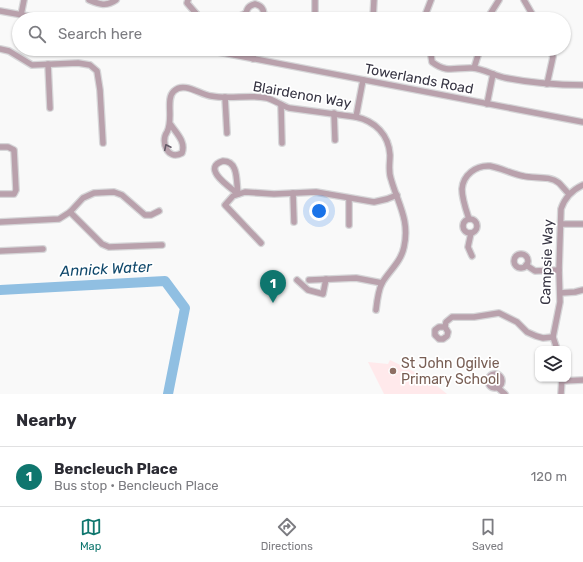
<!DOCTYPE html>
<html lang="en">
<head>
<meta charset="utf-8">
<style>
  :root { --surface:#fff; --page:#f2f2f3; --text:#2b2b33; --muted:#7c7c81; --line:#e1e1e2; --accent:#0f766e }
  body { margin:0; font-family:Rubik,sans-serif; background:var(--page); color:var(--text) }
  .controls { position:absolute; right:12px; bottom:12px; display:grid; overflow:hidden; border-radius:8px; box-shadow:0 1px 3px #0004 }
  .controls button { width:36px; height:36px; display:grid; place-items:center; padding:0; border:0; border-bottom:1px solid var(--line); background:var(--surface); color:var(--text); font:20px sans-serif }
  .you { position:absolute; left:319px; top:211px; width:14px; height:14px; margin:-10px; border:3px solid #fff; border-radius:50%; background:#1a73e8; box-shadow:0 0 0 6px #1a73e833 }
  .badge { display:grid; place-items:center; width:26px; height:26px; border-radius:50%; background:var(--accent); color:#fff; font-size:13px; font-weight:700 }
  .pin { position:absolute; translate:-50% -33px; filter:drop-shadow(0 1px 2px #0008) }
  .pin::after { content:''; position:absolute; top:21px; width:14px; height:12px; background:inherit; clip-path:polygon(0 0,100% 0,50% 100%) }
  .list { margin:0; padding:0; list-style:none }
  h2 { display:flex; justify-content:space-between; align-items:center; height:52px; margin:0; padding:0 16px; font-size:17px }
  h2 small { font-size:13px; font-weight:400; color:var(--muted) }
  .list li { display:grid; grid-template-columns:26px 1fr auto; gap:12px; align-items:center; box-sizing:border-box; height:60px; padding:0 16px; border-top:1px solid var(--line) }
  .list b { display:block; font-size:15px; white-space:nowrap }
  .list p { margin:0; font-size:13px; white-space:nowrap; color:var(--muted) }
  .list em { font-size:13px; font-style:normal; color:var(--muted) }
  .icon { flex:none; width:22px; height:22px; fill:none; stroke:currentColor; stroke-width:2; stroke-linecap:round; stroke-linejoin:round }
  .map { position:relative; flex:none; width:583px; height:394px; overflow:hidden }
  .search { position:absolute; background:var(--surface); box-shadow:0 1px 3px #0004; left:12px; right:12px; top:12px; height:44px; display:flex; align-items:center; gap:10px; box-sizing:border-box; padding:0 14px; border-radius:22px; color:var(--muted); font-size:15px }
  .sheet { height:112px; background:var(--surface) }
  nav { display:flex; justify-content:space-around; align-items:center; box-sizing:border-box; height:56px; border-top:1px solid var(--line); background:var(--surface); font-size:11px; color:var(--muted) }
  nav a { display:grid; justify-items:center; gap:2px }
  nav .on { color:var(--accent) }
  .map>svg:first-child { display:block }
</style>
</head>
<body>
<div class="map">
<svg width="583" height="394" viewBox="0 0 583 394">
  <rect width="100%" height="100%" fill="#f9f9f9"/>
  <!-- education -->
  <path fill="#ffe9eb" d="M390 360 427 378 447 394H384L368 362 388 364Z"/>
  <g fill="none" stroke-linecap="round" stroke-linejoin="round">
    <!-- river -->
    <path stroke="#90bfe2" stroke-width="10" d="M0 290 165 281 185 308 168 394"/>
    <defs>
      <g id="minor">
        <path d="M89 0C99 4 106 7 116 0"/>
        <path d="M188 0 187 3 201 19"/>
        <path d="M524 0 535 19"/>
        <path d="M0 11 44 19"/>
        <path d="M21 15 24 0"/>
        <path d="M263 15 282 19"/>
        <path d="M234 19 246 13"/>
        <path d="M249 19C244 12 247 6 255 4 263 6 266 12 261 19"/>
        <path d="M315 19V0"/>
        <path d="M373 19 374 0"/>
        <path d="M427 19 426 13 431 0"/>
        <path d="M487 19 499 0"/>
        <path d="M0 49 9 51 32 65 78 63 90 65 97 71 100 90 103 143"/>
        <path d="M203 49 583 122"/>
        <path d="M430 49 432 62C448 74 455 67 473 68 484 69 495 76 506 78 531 83 557 85 583 85"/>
        <path d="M253 59 254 49"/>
        <path d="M48 64 50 108"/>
        <path d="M474 68 480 49"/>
        <path d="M547 84 553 57 550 49"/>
        <path d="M225 97 227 133"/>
        <path d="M487 104 493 74"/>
        <path d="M281 105 282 143"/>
        <path d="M334 113 335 140"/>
        <path d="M356 117C375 121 389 135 390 155 390 163 388 171 391 179 398 204 410 220 404 247 401 262 389 271 382 283 378 291 377 301 376 310"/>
        <path d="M171 125C177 134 186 142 182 153 168 161 160 142 167 132 174 119 165 99 174 91 184 81 201 95 211 96 230 100 249 94 267 98 274 100 281 105 289 108L356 117 363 80"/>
        <path d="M0 147H8L14 150 16 190 14 194H0"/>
        <path d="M223 161C239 161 236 182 238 194 231 188 200 168 223 161Z"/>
        <path d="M293 193 294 222"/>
        <path d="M70 212 102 244 109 247 162 245"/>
        <path d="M469 219C466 210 462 199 462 189 463 175 476 165 490 166 501 168 512 174 523 176 534 179 549 175 559 183 562 186 566 191 569 194"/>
        <circle cx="470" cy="226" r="7"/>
        <path d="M0 222 59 219 70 212 83 198 94 193 114 192 122 195 145 215H151L159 211"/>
        <path d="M561 224H583"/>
        <path d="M349 225V198"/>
        <path d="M471 233 468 247 472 256"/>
        <path d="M261 243 225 205 233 196 245 192 274 194 316 192 374 202 387 199 397 195"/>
        <path d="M0 251 43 249"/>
        <circle cx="521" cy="261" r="7"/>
        <path d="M526 265 535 271 559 270"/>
        <path d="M297 280 308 290 323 294 326 279"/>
        <path d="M309 280 356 278 382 283"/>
        <path d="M560 293 575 292 583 290"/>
        <path d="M445 327H439L435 330V335L439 339H443L447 336 448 332 445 327 446 322 452 317H474L499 313 517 322 527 332 536 336 543 338 553 337"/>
        <path d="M557 349 553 337 560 302 559 270 561 209C565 197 572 190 583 185"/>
        <circle cx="495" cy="381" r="7"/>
        <path d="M562 381 583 380"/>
        <path d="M497 387 505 394"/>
        <path d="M561 394 562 379"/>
      </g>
    </defs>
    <!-- minor casing -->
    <use href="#minor" stroke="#d6d6d8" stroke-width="8"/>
    <!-- minor -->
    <use href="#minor" stroke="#b9a1ac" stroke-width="5.5"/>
  </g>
  <!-- one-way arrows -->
  <defs><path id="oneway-chevron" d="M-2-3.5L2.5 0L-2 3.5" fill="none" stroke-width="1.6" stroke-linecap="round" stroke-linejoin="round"/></defs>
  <use stroke="#645b68" href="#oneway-chevron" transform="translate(167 147) rotate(-116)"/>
  <!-- markers -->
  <circle fill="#8d6e63" stroke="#fff" stroke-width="1.5" cx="393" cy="371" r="4"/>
  <g text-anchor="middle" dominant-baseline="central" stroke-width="3.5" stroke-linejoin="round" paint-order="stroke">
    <!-- street labels -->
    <g font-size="14" fill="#373543" stroke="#fff">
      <text transform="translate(419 79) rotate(11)">Towerlands Road</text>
      <text transform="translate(302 95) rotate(10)">Blairdenon Way</text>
      <text transform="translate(547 262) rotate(-88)">Campsie Way</text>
    </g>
    <!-- education labels -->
    <g font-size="14" fill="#785e54" stroke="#fff" text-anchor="start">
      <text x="401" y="363">St John Ogilvie<tspan x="401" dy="16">Primary School</tspan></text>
    </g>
    <!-- water labels -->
    <g font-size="15" font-style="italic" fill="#11496c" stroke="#fff">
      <text transform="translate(106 269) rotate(-3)">Annick Water</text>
    </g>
  </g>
</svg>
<div class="controls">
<button><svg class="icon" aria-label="layers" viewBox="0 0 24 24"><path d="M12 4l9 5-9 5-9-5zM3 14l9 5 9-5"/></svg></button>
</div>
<div class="you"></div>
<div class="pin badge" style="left:273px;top:303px">1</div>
<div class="search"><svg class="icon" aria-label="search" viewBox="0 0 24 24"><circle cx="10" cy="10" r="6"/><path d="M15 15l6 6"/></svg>Search here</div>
</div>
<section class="sheet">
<h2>Nearby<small></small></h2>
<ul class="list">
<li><span class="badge">1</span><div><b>Bencleuch Place</b><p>Bus stop · Bencleuch Place</p></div><em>120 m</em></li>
</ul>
</section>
<nav>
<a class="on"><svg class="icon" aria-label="map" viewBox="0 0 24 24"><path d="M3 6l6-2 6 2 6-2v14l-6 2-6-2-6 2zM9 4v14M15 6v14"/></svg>Map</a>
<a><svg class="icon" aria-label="directions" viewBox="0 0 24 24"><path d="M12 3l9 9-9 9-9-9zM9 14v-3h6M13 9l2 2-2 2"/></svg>Directions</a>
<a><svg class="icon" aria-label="saved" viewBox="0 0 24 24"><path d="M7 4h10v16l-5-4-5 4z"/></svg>Saved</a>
</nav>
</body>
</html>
